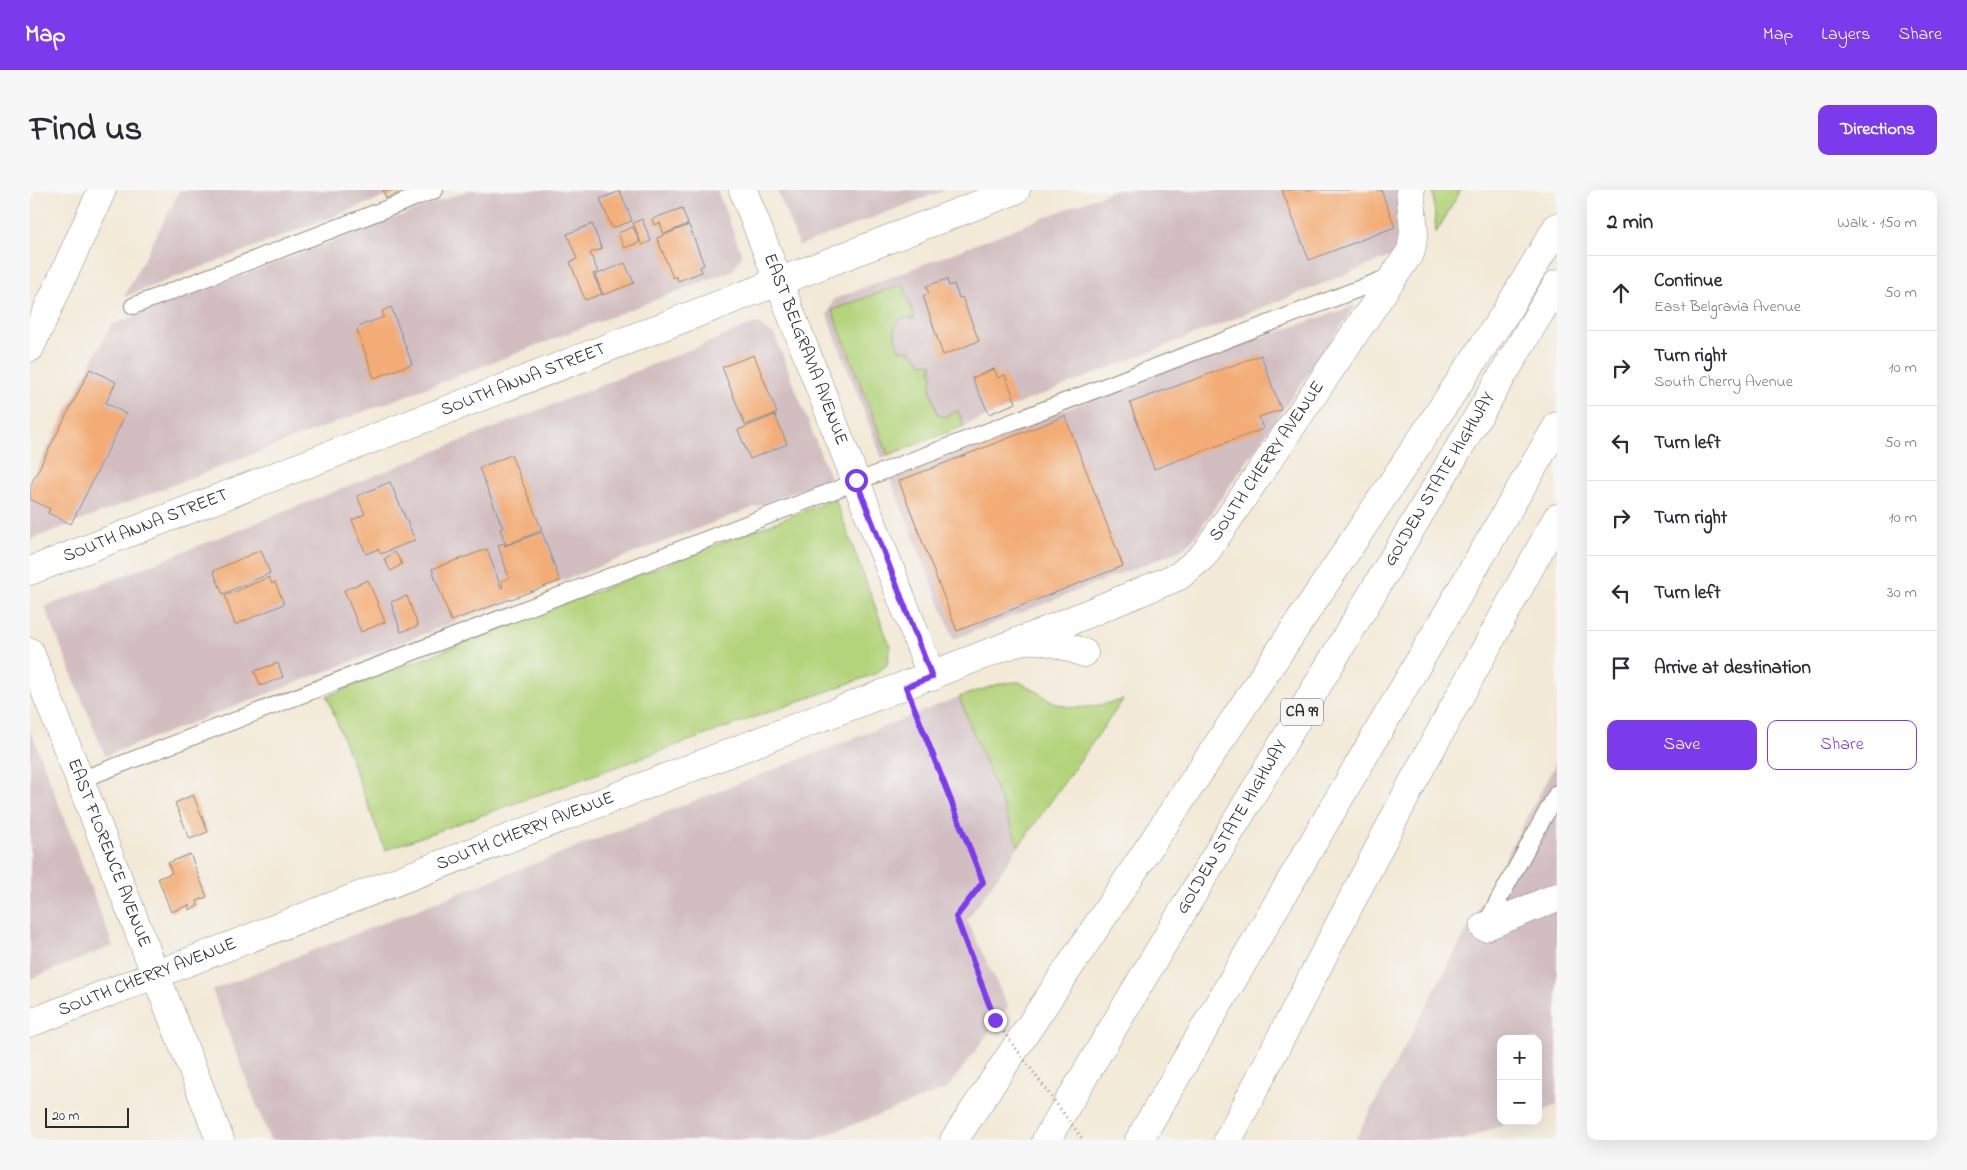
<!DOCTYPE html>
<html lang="en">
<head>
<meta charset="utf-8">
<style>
  :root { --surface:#fff; --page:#f7f7f7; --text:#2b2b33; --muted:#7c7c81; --line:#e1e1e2; --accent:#7c3aed }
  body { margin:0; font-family:"Indie Flower",sans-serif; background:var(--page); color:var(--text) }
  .controls { position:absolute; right:15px; bottom:15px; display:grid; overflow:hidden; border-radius:10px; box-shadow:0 5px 20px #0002 }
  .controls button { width:45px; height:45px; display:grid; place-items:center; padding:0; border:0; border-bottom:1px solid var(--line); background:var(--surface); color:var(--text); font:25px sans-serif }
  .scale { position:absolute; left:15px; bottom:12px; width:84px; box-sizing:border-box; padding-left:5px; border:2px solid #2b2b2b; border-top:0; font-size:14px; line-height:18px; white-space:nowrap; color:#2b2b2b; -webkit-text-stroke:4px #f6f6f2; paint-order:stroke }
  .stop { position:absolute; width:15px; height:15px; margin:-11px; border:4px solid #7c3aed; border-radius:50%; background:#fff }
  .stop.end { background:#7c3aed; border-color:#fff; box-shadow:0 1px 5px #0008 }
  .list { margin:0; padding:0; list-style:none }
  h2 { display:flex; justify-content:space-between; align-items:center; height:65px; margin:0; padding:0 20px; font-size:21px }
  h2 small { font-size:16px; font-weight:400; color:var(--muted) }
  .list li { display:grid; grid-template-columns:32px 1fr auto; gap:15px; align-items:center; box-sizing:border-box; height:75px; padding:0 20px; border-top:1px solid var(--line) }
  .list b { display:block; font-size:19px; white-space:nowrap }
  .list p { margin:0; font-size:16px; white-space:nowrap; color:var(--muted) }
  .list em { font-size:16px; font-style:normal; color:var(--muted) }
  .actions { display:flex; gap:10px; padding:15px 20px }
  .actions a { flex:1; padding:11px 0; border:1px solid var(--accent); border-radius:10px; text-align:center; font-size:18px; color:var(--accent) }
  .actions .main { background:var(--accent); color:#fff }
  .icon { flex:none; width:28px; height:28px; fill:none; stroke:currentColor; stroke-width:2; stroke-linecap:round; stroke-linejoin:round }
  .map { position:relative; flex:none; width:1527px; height:950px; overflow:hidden; border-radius:10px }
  header { display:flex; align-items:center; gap:30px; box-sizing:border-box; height:70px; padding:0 25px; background:var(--accent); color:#fff }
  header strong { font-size:24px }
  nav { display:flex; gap:28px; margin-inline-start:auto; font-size:18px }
  .intro { display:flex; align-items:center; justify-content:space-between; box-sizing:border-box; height:120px; padding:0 30px }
  h1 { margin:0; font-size:35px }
  .button { padding:12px 22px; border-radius:10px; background:var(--accent); color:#fff; font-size:18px; font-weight:700 }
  main { display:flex; gap:30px; padding:0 30px }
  aside { flex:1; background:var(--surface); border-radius:10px; box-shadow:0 5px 20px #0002 }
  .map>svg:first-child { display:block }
</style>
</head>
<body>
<header>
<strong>Map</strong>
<nav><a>Map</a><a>Layers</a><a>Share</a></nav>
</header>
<div class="intro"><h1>Find us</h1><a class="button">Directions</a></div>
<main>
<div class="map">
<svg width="1527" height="950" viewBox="0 0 1527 950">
  <rect width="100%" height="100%" fill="#f6f6f2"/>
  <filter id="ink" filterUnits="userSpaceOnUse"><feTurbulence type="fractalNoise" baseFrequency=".02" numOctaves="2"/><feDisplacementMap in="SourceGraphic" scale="10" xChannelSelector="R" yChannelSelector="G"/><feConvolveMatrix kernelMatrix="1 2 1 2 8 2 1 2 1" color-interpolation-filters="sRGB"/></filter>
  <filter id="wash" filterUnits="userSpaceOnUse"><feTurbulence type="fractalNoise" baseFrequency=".0096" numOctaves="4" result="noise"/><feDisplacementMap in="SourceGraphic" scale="20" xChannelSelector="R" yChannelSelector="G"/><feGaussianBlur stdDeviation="1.12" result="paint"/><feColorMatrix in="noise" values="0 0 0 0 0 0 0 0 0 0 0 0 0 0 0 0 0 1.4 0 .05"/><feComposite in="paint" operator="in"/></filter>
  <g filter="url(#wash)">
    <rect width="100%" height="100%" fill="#f3e9d7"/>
    <!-- industrial -->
    <g fill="#d2bec1">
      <path d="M150 0H372L94 107Z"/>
      <path d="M439 0H687L712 65 703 80 0 350V292L81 135Z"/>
      <path d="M747 0H915L769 56Z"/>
      <path d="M1085 0H1368L1375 39 1365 65 852 268 797 125 804 109Z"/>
      <path d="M1326 115 1160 353 1151 360 924 449 860 289 1134 181Z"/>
      <path d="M727 133 745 146 800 288 75 566 15 417Z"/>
      <path d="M929 507 989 656 937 730 978 817 917 899 783 950H240L182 800Z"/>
      <path d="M0 539 83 756 0 789Z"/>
      <path d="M1527 571V915L1508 922V849H1471V931H1483L1433 950H1325Z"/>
    </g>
    <!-- green -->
    <g fill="#b4d47c" stroke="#708054">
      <path d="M1403 0H1431L1406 43Z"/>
      <path d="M873 94 885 129C862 121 861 146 870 160L881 161 892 173 903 174 901 181 903 186 900 195 907 224 914 227 928 221 934 236 858 265 802 120Z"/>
      <path d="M805 309 860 456 857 475 845 484 355 660 297 506Z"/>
      <path d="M989 492C1001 497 1009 503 1020 510 1043 524 1068 515 1093 510L989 656 929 507 972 493Z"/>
    </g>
    <g id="blocks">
      <!-- building -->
      <g fill="#f3ac75">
        <path d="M353 0H376L356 8Z"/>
        <path d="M1252 0H1351L1365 37 1279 70Z"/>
        <path d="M590 1 602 31 582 38 570 9Z"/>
        <path d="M652 18 658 34 634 44 630 33 624 35 622 29Z"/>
        <path d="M612 29 621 51 612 55 603 33Z"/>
        <path d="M562 34 572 59 560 63 568 82 563 84 572 104 555 110 540 72 547 69 537 44Z"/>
        <path d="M659 35 674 75 670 77 672 82 648 91 646 86 643 88 627 48Z"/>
        <path d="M603 37 610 52 594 58 588 43Z"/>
        <path d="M595 73 604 93 573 105 565 85Z"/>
        <path d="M917 89 919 96 924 94 929 108 932 107 949 151 913 165 893 106 899 104 896 96Z"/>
        <path d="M361 117 382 174 344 188 327 140 332 135 354 127 352 121Z"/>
        <path d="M724 165 747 223 715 235 692 177Z"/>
        <path d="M1231 165 1251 220 1229 227 1233 239 1124 279 1100 213Z"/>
        <path d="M60 179 86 192 76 213 96 224 41 334 18 323 20 319 0 309V296Z"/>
        <path d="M964 179 968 188 975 185 986 213 959 224 942 188Z"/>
        <path d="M745 225 757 254 720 269 708 240Z"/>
        <path d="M1035 226 1093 376 927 441 869 291Z"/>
        <path d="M481 265 512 340 476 355 470 339 473 338 449 278Z"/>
        <path d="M360 292 385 350 351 364 348 359 336 364 322 330 335 324 327 306Z"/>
        <path d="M512 342 530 391 421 431 402 379 457 359 471 398 473 397 471 391 479 388 468 355 474 353 475 356Z"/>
        <path d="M231 360 240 383 193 404 183 381Z"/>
        <path d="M365 362 372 374 361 381 354 369Z"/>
        <path d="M239 387 242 394 245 392 254 414 205 435 195 406Z"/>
        <path d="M338 390 355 432 331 442 314 400Z"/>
        <path d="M377 406 388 436 371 442 361 412Z"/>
        <path d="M248 473 253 487 231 496 224 481Z"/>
        <path d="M163 605 178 642 160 649 145 613Z"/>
        <path d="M160 664 177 707 167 711 168 716 159 720V715L141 722 128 688 142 683 138 673Z"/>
      </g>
    </g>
  </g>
  <g filter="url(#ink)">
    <use href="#blocks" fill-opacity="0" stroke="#8f8a81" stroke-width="1"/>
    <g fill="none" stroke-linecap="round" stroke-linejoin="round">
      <defs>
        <g id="lane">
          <path d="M103 116 405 0"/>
          <path d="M50 590 1362 86"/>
          <path d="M1454 737 1527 603"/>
        </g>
        <g id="street">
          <path id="s1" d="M713 0 902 487"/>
          <path id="s2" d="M0 381 986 0"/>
          <path id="s3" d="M996 449 1149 386 1173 366 1381 61 1384 42 1380 0"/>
          <path id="s4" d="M0 462 190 950"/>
          <path d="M1454 737 1527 707"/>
          <path id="s5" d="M0 833 992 450C1015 448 1033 455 1054 463"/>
        </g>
        <g id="highway">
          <path d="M0 158 72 0"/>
          <path d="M924 950 1476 122 1527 37"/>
          <path id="s6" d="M1016 950 1527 94"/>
          <path d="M1109 950 1527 236"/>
          <path d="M1198 950 1384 590 1527 328"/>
        </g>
      </defs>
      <!-- lane casing -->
      <use href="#lane" stroke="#8f8a81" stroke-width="18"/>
      <!-- street casing -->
      <use href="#street" stroke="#8f8a81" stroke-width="29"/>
      <!-- highway casing -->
      <use href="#highway" stroke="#8f8a81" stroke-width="29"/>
      <!-- path -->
      <path stroke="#8f8a81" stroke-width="3" stroke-dasharray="1 4" stroke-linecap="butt" d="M886 521 953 692 926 727 965 830"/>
      <!-- lane -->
      <use href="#lane" stroke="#fff" stroke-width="16"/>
      <!-- street -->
      <use href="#street" stroke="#fff" stroke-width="28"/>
      <!-- highway -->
      <use href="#highway" stroke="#fff" stroke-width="28"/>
      <!-- path-bridge -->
      <path stroke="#8f8a81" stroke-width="3" stroke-dasharray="1 4" stroke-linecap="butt" d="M965 830 1053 950"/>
    </g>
  </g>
  <g fill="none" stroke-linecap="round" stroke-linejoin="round" filter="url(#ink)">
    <!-- route -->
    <path stroke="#7c3aed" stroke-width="6" d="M826 290 902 487 876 497 953 692 926 727 965 830"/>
  </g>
  <g text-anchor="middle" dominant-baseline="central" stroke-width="5" stroke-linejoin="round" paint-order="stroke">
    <!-- shield labels -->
    <rect fill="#f6f6f2" stroke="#686867" stroke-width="1" x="1251" y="508.5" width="42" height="27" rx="4"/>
    <g font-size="16" font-weight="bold" fill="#2b2b2b">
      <text x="1272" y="522">CA 99</text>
    </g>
    <!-- street labels -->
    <g font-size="18" fill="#2b2b2b" stroke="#f6f6f2">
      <text stroke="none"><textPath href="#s1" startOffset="171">EAST BELGRAVIA AVENUE</textPath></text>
      <text stroke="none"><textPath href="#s2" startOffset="529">SOUTH ANNA STREET</textPath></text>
      <text stroke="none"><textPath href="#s3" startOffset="311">SOUTH CHERRY AVENUE</textPath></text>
      <text stroke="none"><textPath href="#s6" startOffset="769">GOLDEN STATE HIGHWAY</textPath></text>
      <text stroke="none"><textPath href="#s2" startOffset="124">SOUTH ANNA STREET</textPath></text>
      <text stroke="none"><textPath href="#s6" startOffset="364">GOLDEN STATE HIGHWAY</textPath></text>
      <text stroke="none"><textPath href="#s5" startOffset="531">SOUTH CHERRY AVENUE</textPath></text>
      <text stroke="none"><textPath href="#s4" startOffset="216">EAST FLORENCE AVENUE</textPath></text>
      <text stroke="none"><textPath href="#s5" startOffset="126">SOUTH CHERRY AVENUE</textPath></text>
    </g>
  </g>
</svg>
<div class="controls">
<button>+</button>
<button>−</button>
</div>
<div class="scale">20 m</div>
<div class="stop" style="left:826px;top:290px"></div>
<div class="stop end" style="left:965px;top:830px"></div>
</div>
<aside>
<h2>2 min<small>Walk · 150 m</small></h2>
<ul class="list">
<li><svg class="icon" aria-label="ahead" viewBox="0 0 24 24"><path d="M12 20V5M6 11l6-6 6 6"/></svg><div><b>Continue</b><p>East Belgravia Avenue</p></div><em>50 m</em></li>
<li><svg class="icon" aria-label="right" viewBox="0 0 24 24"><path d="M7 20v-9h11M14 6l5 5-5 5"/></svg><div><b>Turn right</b><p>South Cherry Avenue</p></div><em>10 m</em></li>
<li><svg class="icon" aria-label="left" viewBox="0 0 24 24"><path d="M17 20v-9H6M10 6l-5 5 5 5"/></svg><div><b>Turn left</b></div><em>50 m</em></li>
<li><svg class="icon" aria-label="right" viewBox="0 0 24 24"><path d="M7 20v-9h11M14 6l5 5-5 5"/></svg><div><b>Turn right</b></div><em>10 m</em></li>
<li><svg class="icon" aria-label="left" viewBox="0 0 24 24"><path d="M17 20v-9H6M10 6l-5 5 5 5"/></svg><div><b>Turn left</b></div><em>30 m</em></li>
<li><svg class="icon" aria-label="arrive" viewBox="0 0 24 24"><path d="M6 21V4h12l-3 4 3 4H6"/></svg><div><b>Arrive at destination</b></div></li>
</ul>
<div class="actions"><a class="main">Save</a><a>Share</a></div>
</aside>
</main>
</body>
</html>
